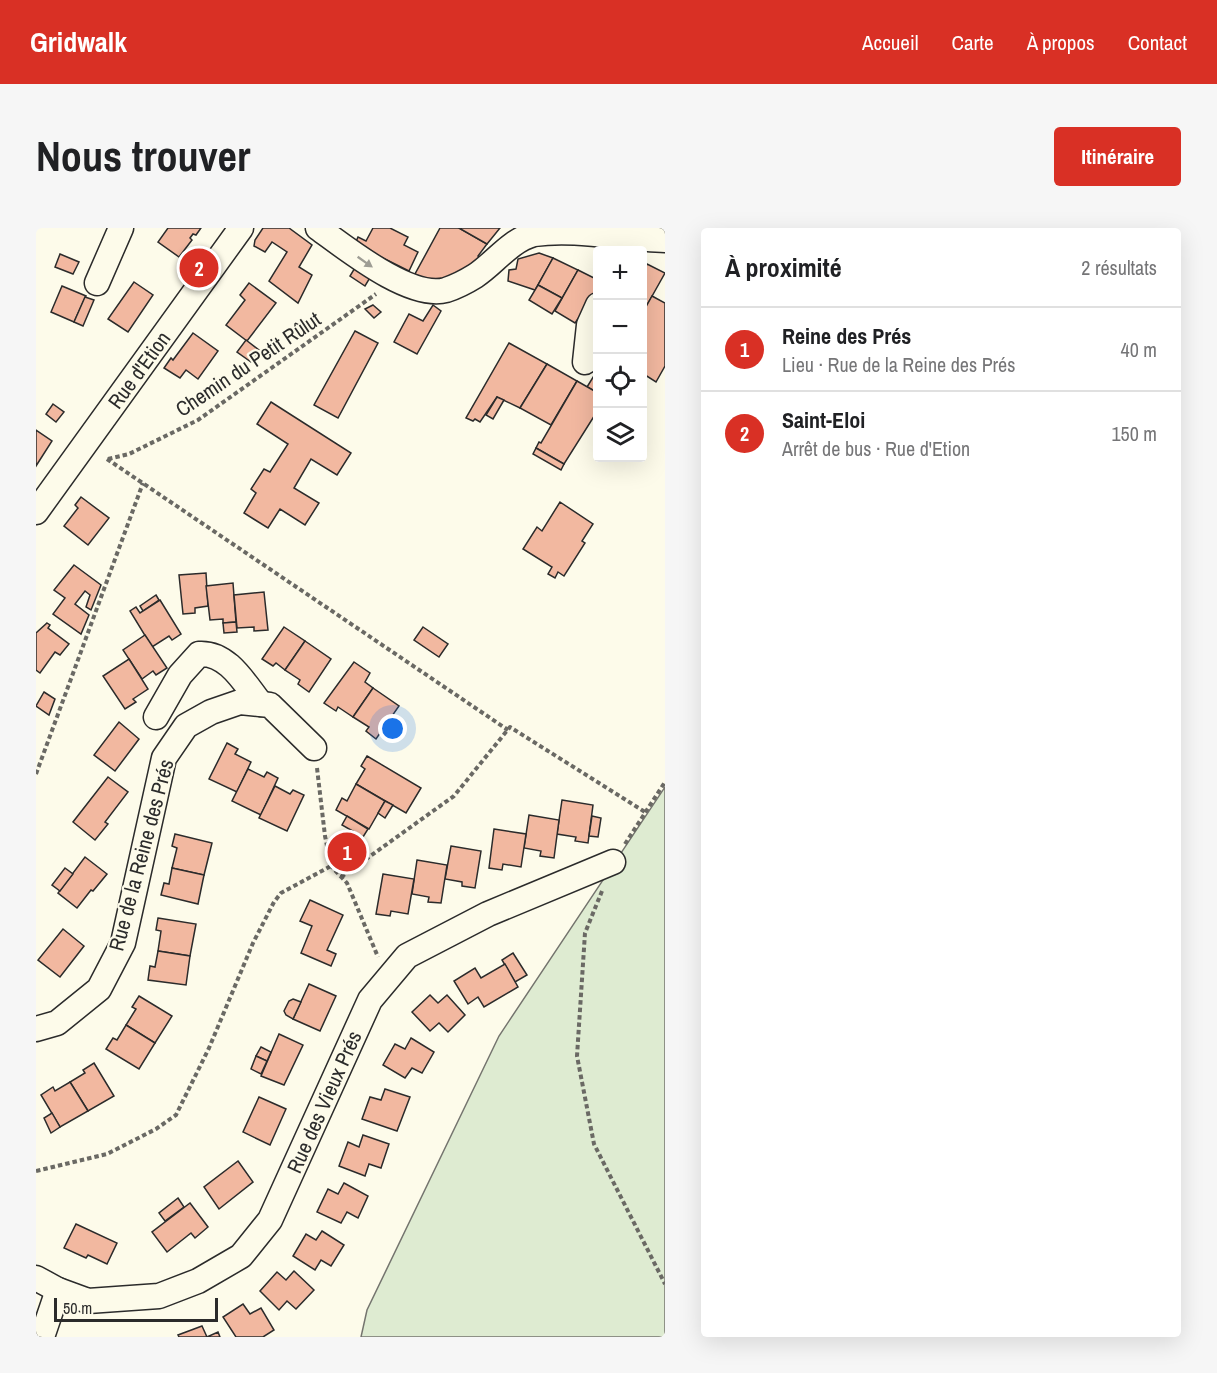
<!DOCTYPE html>
<html lang="fr">
<head>
<meta charset="utf-8">
<style>
  :root { --surface:#fff; --page:#f6f6f6; --text:#202124; --muted:#757577; --line:#e0e0e0; --accent:#d93025 }
  body { margin:0; font-family:"Archivo Narrow",sans-serif; background:var(--page); color:var(--text) }
  .controls { position:absolute; right:18px; top:18px; display:grid; overflow:hidden; border-radius:6px; box-shadow:0 6px 24px #0002 }
  .controls button { width:54px; height:54px; display:grid; place-items:center; padding:0; border:0; border-bottom:2px solid var(--line); background:var(--surface); color:var(--text); font:30px sans-serif }
  .scale { position:absolute; left:18px; bottom:15px; width:164px; box-sizing:border-box; padding-left:6px; border:3px solid #2b2b2b; border-top:0; font-size:16px; line-height:21px; white-space:nowrap; color:#2b2b2b; -webkit-text-stroke:4px #fdfbea; paint-order:stroke }
  .you { position:absolute; left:357px; top:501px; width:21px; height:21px; margin:-15px; border:4px solid #fff; border-radius:50%; background:#1a73e8; box-shadow:0 0 0 9px #1a73e833 }
  .badge { display:grid; place-items:center; width:39px; height:39px; border-radius:50%; background:var(--accent); color:#fff; font-size:20px; font-weight:700 }
  .pin { position:absolute; translate:-50% -50%; border:3px solid #fff; box-shadow:0 2px 6px #0006 }
  .list { margin:0; padding:0; list-style:none }
  h2 { display:flex; justify-content:space-between; align-items:center; height:78px; margin:0; padding:0 24px; font-size:26px }
  h2 small { font-size:20px; font-weight:400; color:var(--muted) }
  .list li { display:grid; grid-template-columns:39px 1fr auto; gap:18px; align-items:center; box-sizing:border-box; height:84px; padding:0 24px; border-top:2px solid var(--line) }
  .list b { display:block; font-size:22px; white-space:nowrap }
  .list p { margin:0; font-size:20px; white-space:nowrap; color:var(--muted) }
  .list em { font-size:20px; font-style:normal; color:var(--muted) }
  .icon { flex:none; width:33px; height:33px; fill:none; stroke:currentColor; stroke-width:2; stroke-linecap:round; stroke-linejoin:round }
  .map { position:relative; flex:none; width:629px; height:1109px; overflow:hidden; border-radius:6px }
  header { display:flex; align-items:center; gap:36px; box-sizing:border-box; height:84px; padding:0 30px; background:var(--accent); color:#fff }
  header strong { font-size:28px }
  nav { display:flex; gap:33px; margin-inline-start:auto; font-size:21px }
  .intro { display:flex; align-items:center; justify-content:space-between; box-sizing:border-box; height:144px; padding:0 36px }
  h1 { margin:0; font-size:42px }
  .button { padding:15px 27px; border-radius:6px; background:var(--accent); color:#fff; font-size:21px; font-weight:700 }
  main { display:flex; gap:36px; padding:0 36px }
  aside { flex:1; background:var(--surface); border-radius:6px; box-shadow:0 6px 24px #0002 }
  .map>svg:first-child { display:block }
</style>
</head>
<body>
<header>
<strong>Gridwalk</strong>
<nav><a>Accueil</a><a>Carte</a><a>À propos</a><a>Contact</a></nav>
</header>
<div class="intro"><h1>Nous trouver</h1><a class="button">Itinéraire</a></div>
<main>
<div class="map">
<svg width="629" height="1109" viewBox="0 0 629 1109">
  <rect width="100%" height="100%" fill="#fdfbea"/>
  <!-- green -->
  <path fill="#deebd1" stroke="#74746e" stroke-width="1.5" d="M629 559V1109H325L331 1082 463 808Z"/>
  <!-- building -->
  <g fill="#f2b8a0" stroke="#2b2b2b" stroke-width="1.5">
    <path d="M132 0H165L160 7 157 6 154 10 156 12 143 29 122 14Z"/>
    <path d="M227 0H253L276 17 263 39 276 47 262 75 233 53 251 24 236 14 229 24 218 18 219 12Z"/>
    <path d="M337 0H354L372 9 368 17 382 24 373 43 319 16 322 9 330 13Z"/>
    <path d="M404 0H423L451 16 442 28 444 29 436 44 417 51 391 52 379 46Z"/>
    <path d="M423 0H464L451 16Z"/>
    <path d="M503 25 517 30 499 62 472 53 473 42 480 41 482 31Z"/>
    <path d="M24 26 43 34 37 46 19 39Z"/>
    <path d="M517 30 542 42 526 70 502 57Z"/>
    <path d="M611 36 629 45 606 86V47Z"/>
    <path d="M320 38 335 48 329 58 314 48Z"/>
    <path d="M542 42 562 52V63L539 95 519 83Z"/>
    <path d="M98 54 117 67 92 104 72 91Z"/>
    <path d="M213 55 240 75 211 113 190 97 209 72 204 67Z"/>
    <path d="M502 57 526 70 516 86 493 72Z"/>
    <path d="M26 58 50 68 38 94 15 84Z"/>
    <path d="M616 68 629 75V138L620 154 606 145V116L610 109 606 107V86Z"/>
    <path d="M49 69 58 72 47 98 38 94Z"/>
    <path d="M337 77 345 84 338 90 329 81Z"/>
    <path d="M397 77 405 83 381 126 358 114 373 86 387 93Z"/>
    <path d="M319 103 342 115 302 190 278 177Z"/>
    <path d="M157 105 182 123 162 151 150 142 144 150 128 140 135 130 137 132Z"/>
    <path d="M210 112 223 122 215 134 201 124Z"/>
    <path d="M473 115 511 136 484 180 461 169 444 194 439 191 437 193 430 190Z"/>
    <path d="M511 136 541 153 515 197 484 180Z"/>
    <path d="M559 146 562 148V165L551 159Z"/>
    <path d="M541 153 562 165V182L528 236 500 220 503 214 505 215Z"/>
    <path d="M461 169 468 172 457 191 450 187Z"/>
    <path d="M235 174 315 225 301 247 275 231 258 260 283 275 269 297 244 281 232 300 208 285 220 265 215 261 228 241 234 244 252 216 221 196Z"/>
    <path d="M17 176 28 184 20 194 10 186Z"/>
    <path d="M0 202 16 213 0 238Z"/>
    <path d="M500 220 528 236 525 242 497 226Z"/>
    <path d="M45 269 73 290 52 317 28 298 42 280 39 277Z"/>
    <path d="M524 274 557 296 546 313 549 315 528 348 522 344 519 350 512 346 516 339 487 321 501 299 506 303Z"/>
    <path d="M38 337 65 357 55 382 50 379 54 367 49 363 39 376 53 387 45 406 17 386 29 370 18 362Z"/>
    <path d="M170 345 172 378 159 380V385L147 386 143 347Z"/>
    <path d="M197 355 200 394 187 395V391L174 392 170 358Z"/>
    <path d="M228 364 232 402 218 403V399L201 400 198 367Z"/>
    <path d="M120 367 123 372 107 383 104 378Z"/>
    <path d="M124 372 145 406 136 412 133 408 116 419 94 383 100 379 104 385Z"/>
    <path d="M200 394 201 404 188 405 187 395Z"/>
    <path d="M11 395 14 397 12 400 33 416 24 427 19 424 4 445 0 442V405Z"/>
    <path d="M248 399 269 413 249 442 240 435 237 438 226 431Z"/>
    <path d="M387 399 412 416 403 429 378 412Z"/>
    <path d="M109 407 131 440 120 447 117 443 106 451 87 422Z"/>
    <path d="M269 413 295 431 273 464 262 456 264 452 249 442Z"/>
    <path d="M93 431 112 461 97 471 100 474 89 481 67 448Z"/>
    <path d="M318 434 334 445 329 454 337 460 317 489 302 479 300 483 288 475Z"/>
    <path d="M337 460 363 478 340 511 330 503 333 499 317 489Z"/>
    <path d="M8 464 19 471 13 487 0 478Z"/>
    <path d="M83 494 103 511 79 543 58 527Z"/>
    <path d="M191 515 202 521 199 526 215 534 201 564 173 551Z"/>
    <path d="M331 528 385 560 370 585 320 556 329 541 325 538Z"/>
    <path d="M212 541 228 549 231 544 242 550 225 587 196 573Z"/>
    <path d="M72 549 92 564 69 594 72 596 59 612 37 594Z"/>
    <path d="M320 556 349 573 333 601 300 582 306 570 311 573Z"/>
    <path d="M239 558 254 566 257 562 268 567 251 603 223 590Z"/>
    <path d="M526 572 557 577 552 615 539 613 540 609 521 606Z"/>
    <path d="M349 573 357 577 349 590 342 585Z"/>
    <path d="M493 587 523 592 518 630 504 628 505 623 488 620Z"/>
    <path d="M311 588 332 601 327 609 306 597Z"/>
    <path d="M556 588 565 590 562 609 553 608Z"/>
    <path d="M458 601 490 606 485 639 467 636 466 642 453 640Z"/>
    <path d="M139 606 176 615 168 647 136 640 141 620 136 618Z"/>
    <path d="M309 615 320 621 313 632 302 626Z"/>
    <path d="M415 618 445 623 439 660 426 658V654L409 651Z"/>
    <path d="M49 629 71 646 57 663 55 662 41 680 22 665Z"/>
    <path d="M381 632 411 637 405 675 392 674 393 669 376 666Z"/>
    <path d="M29 640 37 646 24 663 16 657Z"/>
    <path d="M136 640 168 647 162 676 125 667 128 655 133 656Z"/>
    <path d="M347 646 378 651 372 686 355 683 354 688 340 686Z"/>
    <path d="M274 672 307 687 291 722 300 726 295 738 265 725 276 698 264 693Z"/>
    <path d="M122 690 160 696 154 728 122 723 125 703 120 702Z"/>
    <path d="M27 701 48 718 24 749 2 732Z"/>
    <path d="M122 723 154 728 150 757 112 752 114 738 119 739Z"/>
    <path d="M477 725 491 747 479 754 466 732Z"/>
    <path d="M469 736 482 759 448 779 442 769 432 776 418 753 439 740 445 750Z"/>
    <path d="M273 756 300 768 284 803 257 791Z"/>
    <path d="M394 767 402 775 411 767 429 787 412 804 403 795 394 803 376 784Z"/>
    <path d="M103 768 136 788 119 815 90 797 100 781 96 779Z"/>
    <path d="M257 771 265 774 257 791 250 787 248 783 253 773Z"/>
    <path d="M90 797 119 815 103 841 70 821 77 810 81 812Z"/>
    <path d="M243 806 267 817 248 857 225 848Z"/>
    <path d="M375 810 398 824 386 845 376 840 369 850 347 837 359 816 369 821Z"/>
    <path d="M225 819 235 824 231 833 220 828Z"/>
    <path d="M220 828 231 833 225 846 215 841Z"/>
    <path d="M58 835 78 868 52 883 34 854 49 845 47 842Z"/>
    <path d="M34 854 52 883 24 899 5 867 17 859 19 863Z"/>
    <path d="M349 861 374 869 361 903 326 891 334 869 345 872Z"/>
    <path d="M223 869 250 881 234 917 207 904Z"/>
    <path d="M16 885 24 899 15 905 8 890Z"/>
    <path d="M327 907 353 916 345 940 333 936 329 948 303 938 312 914 323 919Z"/>
    <path d="M202 933 217 954 183 981 168 959Z"/>
    <path d="M308 955 332 968 322 990 311 984 305 995 281 984 292 961 302 966Z"/>
    <path d="M142 970 148 979 129 993 123 985Z"/>
    <path d="M154 975 172 999 159 1010 155 1005 131 1024 116 1004Z"/>
    <path d="M40 996 81 1015 71 1036 52 1027 50 1030 28 1020Z"/>
    <path d="M286 1003 308 1017 295 1038 285 1032 279 1042 257 1028 270 1006 280 1012Z"/>
    <path d="M258 1043 278 1062 260 1081 251 1073 243 1082 224 1063 241 1044 250 1052Z"/>
    <path d="M207 1076 214 1086 225 1080 238 1102 227 1109H200L187 1089Z"/>
    <path d="M166 1098 171 1109 182 1104 184 1109H143L142 1107Z"/>
  </g>
  <g fill="none" stroke-linecap="round" stroke-linejoin="round">
    <defs>
      <g id="minor">
        <path d="M282 0C310 20 374 72 410 62 419 59 431 53 439 48 459 35 473 13 498 6 540 0 586 11 629 12"/>
        <path d="M61 55 85 0"/>
        <path d="M549 134 553 97 562 77"/>
        <path d="M0 284 205 0"/>
        <path d="M120 489 144 447 163 426C192 424 209 456 225 476"/>
        <path d="M0 801 21 795 63 761 87 715 128 530 150 498 175 484 204 474 234 477 278 520"/>
        <path d="M0 1050 22 1062 52 1073 123 1068 162 1053 205 1028 234 992 334 772 371 728 452 686 577 634"/>
        <path d="M6 1109 22 1062"/>
      </g>
    </defs>
    <!-- minor casing -->
    <use href="#minor" stroke="#2b2b2b" stroke-width="27"/>
    <!-- path -->
    <g stroke="#6a6964" stroke-width="4" stroke-dasharray="4.5 3" stroke-linecap="butt">
      <path d="M71 231 472 502"/>
      <path d="M72 231 93 226 162 192 340 66"/>
      <path d="M281 540 289 608 295 638 311 655 342 729"/>
      <path d="M0 546 107 255"/>
      <path d="M589 616 629 554"/>
      <path d="M305 649 418 568 474 499 609 584"/>
      <path d="M566 663 549 705 541 828 558 916 629 1056"/>
      <path d="M0 943 71 926 120 901 140 887 173 820 217 715 238 674 245 665 295 638"/>
    </g>
    <!-- minor -->
    <use href="#minor" stroke="#fdfbea" stroke-width="24"/>
  </g>
  <!-- one-way arrows -->
  <defs><path id="oneway-solid" d="M-6-.8H1V-3.2L6.5 0L1 3.2V.8H-6Z" transform="scale(1.5)"/></defs>
  <use fill="#9e9d94" href="#oneway-solid" transform="translate(329 34) rotate(35)"/>
  <g text-anchor="middle" dominant-baseline="central" stroke-width="4.5" stroke-linejoin="round" paint-order="stroke">
    <!-- street labels -->
    <g font-size="21" fill="#2b2b2b" stroke="#fdfbea">
      <text transform="translate(212 136) rotate(-34)">Chemin du Petit Rûlut</text>
      <text transform="translate(103 142) rotate(-54)">Rue d'Etion</text>
      <text transform="translate(105 627) rotate(-75)">Rue de la Reine des Prés</text>
      <text transform="translate(288 874) rotate(-66)">Rue des Vieux Prés</text>
    </g>
  </g>
</svg>
<div class="controls">
<button>+</button>
<button>−</button>
<button><svg class="icon" aria-label="locate" viewBox="0 0 24 24"><circle cx="12" cy="12" r="6"/><path d="M12 2v4M12 18v4M2 12h4M18 12h4"/></svg></button>
<button><svg class="icon" aria-label="layers" viewBox="0 0 24 24"><path d="M12 4l9 5-9 5-9-5zM3 14l9 5 9-5"/></svg></button>
</div>
<div class="scale">50 m</div>
<div class="you"></div>
<div class="pin badge" style="left:311px;top:624px">1</div>
<div class="pin badge" style="left:163px;top:40px">2</div>
</div>
<aside>
<h2>À proximité<small>2 résultats</small></h2>
<ul class="list">
<li><span class="badge">1</span><div><b>Reine des Prés</b><p>Lieu · Rue de la Reine des Prés</p></div><em>40 m</em></li>
<li><span class="badge">2</span><div><b>Saint-Eloi</b><p>Arrêt de bus · Rue d'Etion</p></div><em>150 m</em></li>
</ul>
</aside>
</main>
</body>
</html>
